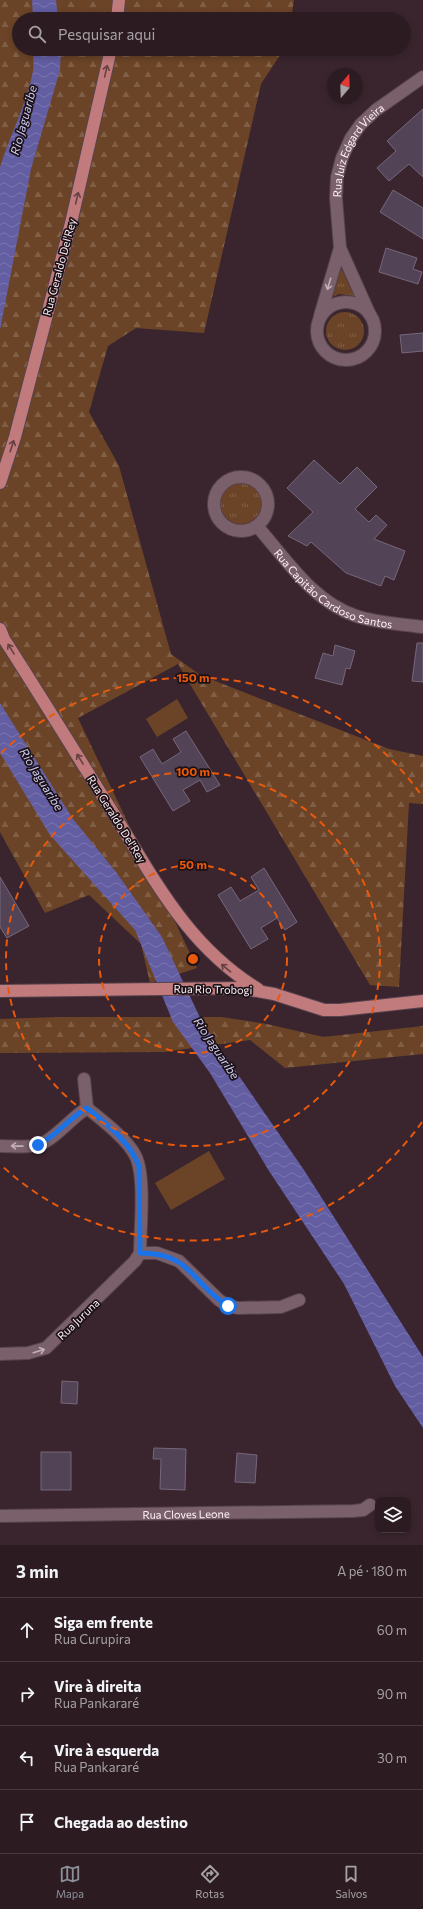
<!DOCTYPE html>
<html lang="pt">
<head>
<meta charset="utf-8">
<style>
  :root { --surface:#2c1c22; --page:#34252a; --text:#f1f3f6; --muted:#a6a1a5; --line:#483a40; --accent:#8c9099 }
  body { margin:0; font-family:Commissioner,sans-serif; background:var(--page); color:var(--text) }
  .controls { position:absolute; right:12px; bottom:12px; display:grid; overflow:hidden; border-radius:8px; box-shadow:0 2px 6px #0003 }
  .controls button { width:36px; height:36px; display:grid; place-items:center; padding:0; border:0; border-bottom:1px solid var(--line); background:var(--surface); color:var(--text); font:20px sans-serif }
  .compass { position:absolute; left:327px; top:68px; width:36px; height:36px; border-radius:50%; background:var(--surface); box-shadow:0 2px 6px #0003; rotate:19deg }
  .stop { position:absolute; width:12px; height:12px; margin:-9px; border:3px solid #1a73e8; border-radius:50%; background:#fff }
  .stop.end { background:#1a73e8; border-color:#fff; box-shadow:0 1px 4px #0008 }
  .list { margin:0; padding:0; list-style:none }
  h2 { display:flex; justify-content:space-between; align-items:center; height:52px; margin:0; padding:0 16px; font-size:17px }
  h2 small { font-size:13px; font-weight:400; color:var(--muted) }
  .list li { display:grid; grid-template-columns:26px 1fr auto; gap:12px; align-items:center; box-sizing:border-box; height:64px; padding:0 16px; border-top:1px solid var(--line) }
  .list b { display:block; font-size:15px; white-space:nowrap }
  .list p { margin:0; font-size:13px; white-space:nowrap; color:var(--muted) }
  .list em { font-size:13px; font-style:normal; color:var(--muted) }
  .icon { flex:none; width:22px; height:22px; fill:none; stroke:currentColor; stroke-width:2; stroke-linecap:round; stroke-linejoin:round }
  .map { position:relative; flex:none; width:423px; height:1545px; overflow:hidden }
  .search { position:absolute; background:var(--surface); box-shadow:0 2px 6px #0003; left:12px; right:12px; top:12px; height:44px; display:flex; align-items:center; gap:10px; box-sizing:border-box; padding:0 14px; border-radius:22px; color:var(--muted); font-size:15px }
  .sheet { height:308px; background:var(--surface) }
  nav { display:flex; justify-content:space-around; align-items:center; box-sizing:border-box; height:56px; border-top:1px solid var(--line); background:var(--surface); font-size:11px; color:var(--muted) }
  nav a { display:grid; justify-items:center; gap:2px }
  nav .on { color:var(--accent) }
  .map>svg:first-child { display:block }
</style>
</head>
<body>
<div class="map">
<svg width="423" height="1545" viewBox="0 0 423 1545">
  <defs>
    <pattern id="forest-firs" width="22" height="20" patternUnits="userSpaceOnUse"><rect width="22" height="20" fill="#6b4427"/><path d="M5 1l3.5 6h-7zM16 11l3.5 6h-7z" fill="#815f47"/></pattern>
    <pattern id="park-tufts" width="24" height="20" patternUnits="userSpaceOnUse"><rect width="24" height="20" fill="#6b4427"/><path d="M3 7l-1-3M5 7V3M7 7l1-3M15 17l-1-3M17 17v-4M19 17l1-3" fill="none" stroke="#815f47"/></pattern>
    <pattern id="water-waves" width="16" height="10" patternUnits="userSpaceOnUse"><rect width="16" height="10" fill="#635da2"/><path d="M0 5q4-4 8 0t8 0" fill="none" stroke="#7a75b0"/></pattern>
  </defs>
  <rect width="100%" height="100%" fill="#3a252e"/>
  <!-- grass -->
  <g fill="#6b4427">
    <path d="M177 699 188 718 157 737 146 719Z"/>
    <path d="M209 1151 225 1179 171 1210 155 1183Z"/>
  </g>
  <!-- forest -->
  <g fill="url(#forest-firs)">
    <path d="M0 0H294L291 19H19V49H284L261 84 204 333 136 328 108 346 89 412 119 466 171 654 200 675 389 749 423 756V804L409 803 399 987 370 985 178 664 78 718 197 968 150 983 141 944 89 895 45 913 0 832Z"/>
    <path d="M57 1017H222L267 1024 323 1037 423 1026V1054L285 1068 250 1040 164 1052 0 1053V1019Z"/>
  </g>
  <!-- park -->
  <g fill="url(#park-tufts)">
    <path d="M341 268 354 296 339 294 333 297Z"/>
    <circle cx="345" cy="331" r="19"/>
    <circle cx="241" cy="503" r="21"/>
  </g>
  <!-- water -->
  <g fill="url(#water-waves)">
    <path d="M32 0H56L58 19H33Z"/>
    <path d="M33 49H61L60 70 31 169 0 330V167C10 135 27 104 33 71 34 64 33 56 33 49Z"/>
    <path d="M0 703 73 819 116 872 162 937 203 1024 304 1170 423 1357V1428L395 1386 344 1284 269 1171 210 1073 173 1022 135 930 50 835 0 753Z"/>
  </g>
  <!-- building -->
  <g fill="#524356" stroke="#76677b">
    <path d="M423 109V177L409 164 389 181 377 168 396 151 387 141Z"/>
    <path d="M393 190 423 208V239L380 212Z"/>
    <path d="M386 248 417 258 413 269 422 272 418 284 379 272Z"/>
    <path d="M423 333V351L402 353 400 335Z"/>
    <path d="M314 460 340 484 357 467 377 487 355 509 369 522 376 515 387 525 374 539 405 551 394 580 385 576 381 586 346 573 311 542 307 546 288 536 313 512 287 488Z"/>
    <path d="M417 643H423V682L412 681Z"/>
    <path d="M335 645 355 651 350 669 346 668 342 685 315 678 323 653 333 656Z"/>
    <path d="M186 731 220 785 207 792 200 780 183 790 190 801 173 811 140 757 153 749 162 764 181 752 173 739Z"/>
    <path d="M264 868 297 922 285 930 277 918 261 928 268 939 251 949 218 895 231 887 240 901 259 890 251 877Z"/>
    <path d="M0 877 29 926 7 938 0 927Z"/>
    <path d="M62 1381 78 1382 77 1404 61 1403Z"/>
    <path d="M154 1448 186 1449 185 1490 160 1489 161 1459H153Z"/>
    <rect x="41" y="1452" width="30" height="38"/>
    <path d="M237 1453 257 1455 255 1483 235 1482Z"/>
  </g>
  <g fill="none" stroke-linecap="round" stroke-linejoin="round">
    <defs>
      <g id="minor">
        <circle cx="346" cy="331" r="29"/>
        <path id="s1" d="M370 315 340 248 336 198 337 177 342 158 351 138 361 124 376 110 423 77"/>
        <path d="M320 316 340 248"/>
        <circle cx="241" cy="504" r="27"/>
        <path id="s2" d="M257 526C286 559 313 602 356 616 377 623 401 624 423 627"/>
        <path d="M84 1079 87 1108"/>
        <path d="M0 1146C12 1146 26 1148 38 1145 52 1142 72 1117 87 1108 102 1120 127 1139 135 1155 146 1175 140 1229 140 1253L135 1261 46 1348 28 1353 0 1354"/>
        <path d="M140 1253H157L179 1261 219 1300 228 1306 238 1308 281 1307 299 1300"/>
        <path id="s3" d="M0 1516 353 1511 363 1510 370 1505"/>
      </g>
      <g id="major">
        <path d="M117 19 119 0"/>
        <path d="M0 483 15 437 71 223 111 49"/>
        <path d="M0 629 4 639C40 695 75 752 110 808 154 878 186 945 258 989"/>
        <path d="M0 991 240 988 274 994 324 1010H340L423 1001"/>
      </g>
    </defs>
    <!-- minor casing -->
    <use href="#minor" stroke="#56434d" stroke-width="14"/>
    <!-- major casing -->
    <use href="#major" stroke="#56434d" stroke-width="14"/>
    <!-- minor -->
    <use href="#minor" stroke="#7a606b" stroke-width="12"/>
    <!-- major -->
    <use href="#major" stroke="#c27b7c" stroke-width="12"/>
  </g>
  <!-- one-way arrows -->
  <defs><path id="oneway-shaft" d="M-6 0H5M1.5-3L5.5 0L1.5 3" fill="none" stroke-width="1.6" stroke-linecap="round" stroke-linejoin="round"/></defs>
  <g stroke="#664144">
    <use href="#oneway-shaft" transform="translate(106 71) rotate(-77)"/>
    <use href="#oneway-shaft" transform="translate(77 198) rotate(-77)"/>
    <use href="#oneway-shaft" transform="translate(12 446) rotate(-72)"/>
    <use href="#oneway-shaft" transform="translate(11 649) rotate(-122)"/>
    <use href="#oneway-shaft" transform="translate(80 759) rotate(-122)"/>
    <use href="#oneway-shaft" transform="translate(226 968) rotate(-140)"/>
  </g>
  <g stroke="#c3afb7">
    <use href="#oneway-shaft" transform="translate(329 284) rotate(107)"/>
    <use href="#oneway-shaft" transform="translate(17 1146) rotate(-179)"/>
    <use href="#oneway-shaft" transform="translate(39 1351) rotate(-17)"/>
  </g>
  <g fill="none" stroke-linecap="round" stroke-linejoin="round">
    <!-- route -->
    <path stroke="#1a73e8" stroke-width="5" d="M38 1145C56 1136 69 1118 87 1108 107 1124 130 1142 139 1166L140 1253C192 1253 191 1283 228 1306"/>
  </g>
  <!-- distance rings -->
  <g fill="none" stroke="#e8590c" stroke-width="2" stroke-dasharray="7 5">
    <circle cx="193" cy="959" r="94"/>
    <circle cx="193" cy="959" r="187"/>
    <path d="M422 1122A281 281 0 0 1 1 1165M1 753A281 281 0 0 1 422 796"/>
  </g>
  <g text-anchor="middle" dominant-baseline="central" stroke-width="3.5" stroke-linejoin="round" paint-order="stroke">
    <!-- street labels -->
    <g font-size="11" fill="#fff0f6" stroke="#1b1116">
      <text stroke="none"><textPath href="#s1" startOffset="178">Rua Juiz Edgard Vieira</textPath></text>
      <text transform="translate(59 267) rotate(-75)">Rua Geraldo Del'Rey</text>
      <text stroke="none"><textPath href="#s2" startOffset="102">Rua Capitão Cardoso Santos</textPath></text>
      <text transform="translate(117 819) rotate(58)">Rua Geraldo Del'Rey</text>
      <text transform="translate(213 989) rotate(1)">Rua Rio Trobogi</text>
      <text transform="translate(78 1319) rotate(-44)">Rua Juruna</text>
      <text stroke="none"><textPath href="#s3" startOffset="186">Rua Cloves Leone</textPath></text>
    </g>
    <!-- water labels -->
    <g font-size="12" font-style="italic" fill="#cecef5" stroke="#1b1116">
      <text transform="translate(23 120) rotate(-75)">Rio Jaguaribe</text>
      <text transform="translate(42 779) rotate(58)">Rio Jaguaribe</text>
      <text transform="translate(217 1048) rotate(56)">Rio Jaguaribe</text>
    </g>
  </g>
  <circle cx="193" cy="959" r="6" fill="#e8590c" stroke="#1b1116" stroke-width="2"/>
  <g font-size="12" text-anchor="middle" font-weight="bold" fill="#e8590c" stroke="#1b1116" stroke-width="3.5" stroke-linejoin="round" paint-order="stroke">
    <text x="193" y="682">150 m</text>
    <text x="193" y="776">100 m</text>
    <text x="193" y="869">50 m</text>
  </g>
</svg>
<div class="controls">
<button><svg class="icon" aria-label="layers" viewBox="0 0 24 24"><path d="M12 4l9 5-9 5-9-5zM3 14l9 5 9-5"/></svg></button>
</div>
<svg class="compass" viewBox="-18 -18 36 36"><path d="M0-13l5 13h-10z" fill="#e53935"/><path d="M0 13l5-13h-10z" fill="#a6a1a5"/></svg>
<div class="stop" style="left:228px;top:1306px"></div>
<div class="stop end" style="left:38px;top:1145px"></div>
<div class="search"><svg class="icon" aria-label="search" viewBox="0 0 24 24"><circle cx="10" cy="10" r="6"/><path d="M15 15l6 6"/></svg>Pesquisar aqui</div>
</div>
<section class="sheet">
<h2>3 min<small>A pé · 180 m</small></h2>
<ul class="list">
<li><svg class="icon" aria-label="ahead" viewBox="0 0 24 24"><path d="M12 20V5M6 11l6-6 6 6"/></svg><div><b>Siga em frente</b><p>Rua Curupira</p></div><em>60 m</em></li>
<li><svg class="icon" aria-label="right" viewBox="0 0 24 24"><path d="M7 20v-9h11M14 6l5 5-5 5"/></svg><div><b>Vire à direita</b><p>Rua Pankararé</p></div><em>90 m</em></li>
<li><svg class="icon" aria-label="left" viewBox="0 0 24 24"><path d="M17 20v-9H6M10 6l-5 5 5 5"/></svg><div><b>Vire à esquerda</b><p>Rua Pankararé</p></div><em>30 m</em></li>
<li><svg class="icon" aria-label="arrive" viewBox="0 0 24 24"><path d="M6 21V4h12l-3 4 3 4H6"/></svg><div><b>Chegada ao destino</b></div></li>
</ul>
</section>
<nav>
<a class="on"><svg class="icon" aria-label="map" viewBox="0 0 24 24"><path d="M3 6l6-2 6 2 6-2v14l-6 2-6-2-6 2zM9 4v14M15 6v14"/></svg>Mapa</a>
<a><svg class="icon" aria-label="directions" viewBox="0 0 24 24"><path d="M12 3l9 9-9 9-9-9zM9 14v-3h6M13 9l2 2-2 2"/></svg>Rotas</a>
<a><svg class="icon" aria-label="saved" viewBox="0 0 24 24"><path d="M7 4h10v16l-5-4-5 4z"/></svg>Salvos</a>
</nav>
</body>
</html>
